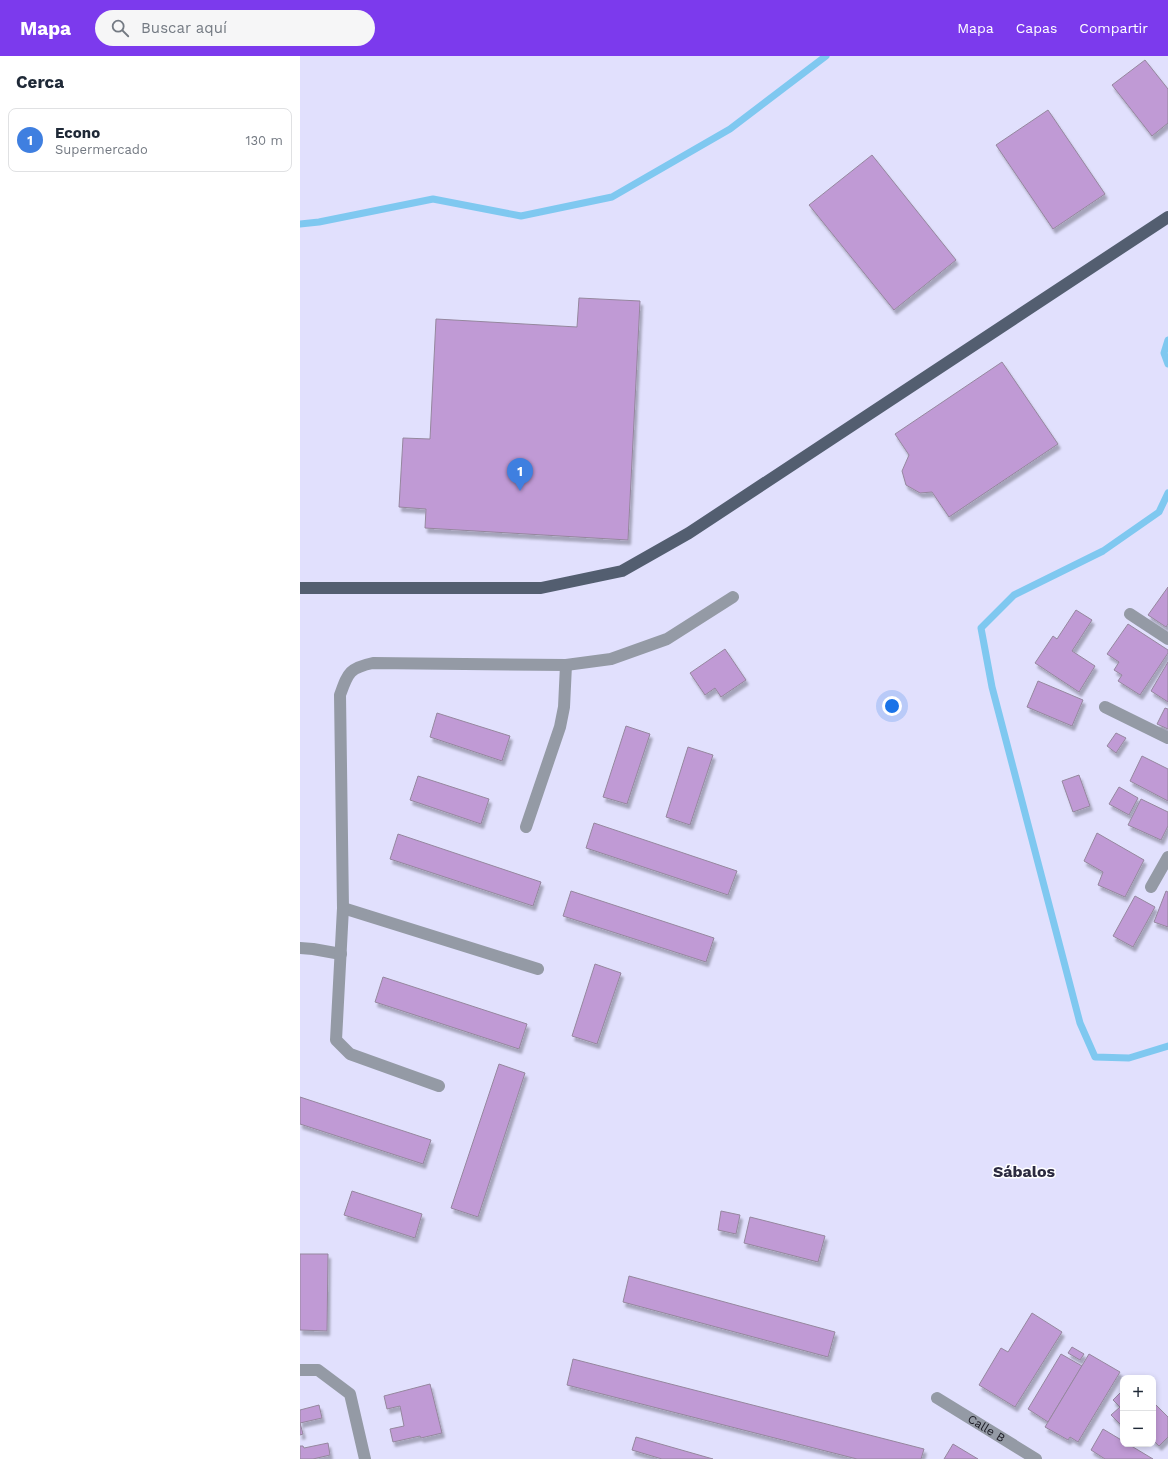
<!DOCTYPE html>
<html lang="es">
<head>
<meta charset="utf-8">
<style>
  :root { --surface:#fff; --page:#f6f6f7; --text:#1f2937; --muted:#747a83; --line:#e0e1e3; --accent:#7c3aed }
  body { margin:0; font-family:"Work Sans",sans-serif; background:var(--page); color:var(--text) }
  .controls { position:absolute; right:12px; bottom:12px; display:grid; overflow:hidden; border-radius:8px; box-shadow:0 2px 6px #0003 }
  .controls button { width:36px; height:36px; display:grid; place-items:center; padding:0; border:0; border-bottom:1px solid var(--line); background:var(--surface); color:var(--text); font:20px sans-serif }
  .you { position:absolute; left:592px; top:650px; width:14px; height:14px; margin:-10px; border:3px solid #fff; border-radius:50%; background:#1a73e8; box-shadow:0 0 0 6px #1a73e833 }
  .badge { display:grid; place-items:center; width:26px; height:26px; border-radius:50%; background:var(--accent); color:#fff; font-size:13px; font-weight:700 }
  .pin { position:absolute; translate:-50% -33px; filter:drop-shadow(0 1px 2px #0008) }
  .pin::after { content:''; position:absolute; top:21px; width:14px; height:12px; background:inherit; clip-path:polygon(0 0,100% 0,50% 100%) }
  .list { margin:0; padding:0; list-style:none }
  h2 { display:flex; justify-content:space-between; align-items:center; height:52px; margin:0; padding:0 16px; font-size:17px }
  h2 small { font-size:13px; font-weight:400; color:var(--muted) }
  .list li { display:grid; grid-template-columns:26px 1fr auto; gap:12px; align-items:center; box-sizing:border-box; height:64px; margin:0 8px 8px; padding:0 8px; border:1px solid var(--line); border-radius:8px }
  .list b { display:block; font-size:15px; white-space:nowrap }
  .list p { margin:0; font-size:13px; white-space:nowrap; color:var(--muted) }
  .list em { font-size:13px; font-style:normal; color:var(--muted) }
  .icon { flex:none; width:22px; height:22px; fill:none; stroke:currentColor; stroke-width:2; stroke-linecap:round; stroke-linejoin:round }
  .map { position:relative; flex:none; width:868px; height:1403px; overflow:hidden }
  header { display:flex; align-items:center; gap:24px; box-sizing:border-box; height:56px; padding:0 20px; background:var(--accent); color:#fff }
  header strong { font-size:19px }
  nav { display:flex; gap:22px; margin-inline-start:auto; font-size:14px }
  .search { width:280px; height:36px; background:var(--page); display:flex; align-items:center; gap:10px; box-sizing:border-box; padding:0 14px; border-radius:22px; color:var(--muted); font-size:15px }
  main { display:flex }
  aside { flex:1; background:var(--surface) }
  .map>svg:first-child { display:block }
</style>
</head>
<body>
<header>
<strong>Mapa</strong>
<div class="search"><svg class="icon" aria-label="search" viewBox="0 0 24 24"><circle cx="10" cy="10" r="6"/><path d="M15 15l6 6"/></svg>Buscar aquí</div>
<nav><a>Mapa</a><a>Capas</a><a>Compartir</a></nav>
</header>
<main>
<aside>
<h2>Cerca<small></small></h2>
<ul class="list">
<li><span class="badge" style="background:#3f7fe0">1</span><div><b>Econo</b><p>Supermercado</p></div><em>130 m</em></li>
</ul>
</aside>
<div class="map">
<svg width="868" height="1403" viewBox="0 0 868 1403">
  <defs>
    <filter id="shadow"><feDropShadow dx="2.5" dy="4.5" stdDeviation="1" flood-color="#0004"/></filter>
  </defs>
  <rect width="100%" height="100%" fill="#e1e0fd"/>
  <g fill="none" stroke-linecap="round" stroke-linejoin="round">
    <!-- stream -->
    <g stroke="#7fc8f0" stroke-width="7">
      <path d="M0 168 19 166 133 143 221 160 312 141 430 73 526 0"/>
      <path d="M868 284 864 297 868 308"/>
      <path d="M868 437 859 456 803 495 714 539 681 572 692 631 780 967 795 1001 829 1002 868 990"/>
    </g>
  </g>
  <!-- building -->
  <g fill="#c09ad5" stroke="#95879e" filter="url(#shadow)">
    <path d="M845 4 868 33V67L852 80 812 29Z"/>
    <path d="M748 54 805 138 753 173 696 89Z"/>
    <path d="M572 99 656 204 594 254 509 149Z"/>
    <path d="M279 242 340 245 328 484 125 472 126 453 99 451 103 382 130 383 136 263 277 271Z"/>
    <path d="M702 306 758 388 649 461 632 436 620 437 606 429 602 415 609 399 595 378Z"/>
    <path d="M868 531V568L866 571 848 559Z"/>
    <path d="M776 554 792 564 772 595 795 610 779 636 735 607 753 580 757 583Z"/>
    <path d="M828 568 868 594V597L840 639 818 625 822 619 814 614 819 606 807 598Z"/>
    <path d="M425 593 446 624 421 641 415 632 405 639 390 617Z"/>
    <path d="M868 606V646L851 635Z"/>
    <path d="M738 625 783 644 772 670 727 651Z"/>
    <path d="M865 652 868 653V673L857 668Z"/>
    <path d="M137 657 210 680 202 705 130 681Z"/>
    <path d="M326 670 350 678 327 748 303 741Z"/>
    <path d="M816 677 826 682 816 697 807 690Z"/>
    <path d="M388 691 413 699 390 769 366 761Z"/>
    <path d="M842 700 868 713V745L830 725Z"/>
    <path d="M779 719 790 750 773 756 762 725Z"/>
    <path d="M118 720 189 743 181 768 110 744Z"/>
    <path d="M819 731 838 742 829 759 809 748Z"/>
    <path d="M841 743 868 756V770L861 784 828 769Z"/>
    <path d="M294 767 437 815 428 839 286 792Z"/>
    <path d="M797 777 844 804 825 841 798 829 803 816 784 805Z"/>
    <path d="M98 778 241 826 233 850 90 803Z"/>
    <path d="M271 835 414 882 406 906 263 860Z"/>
    <path d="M866 835 868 836V871L854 866Z"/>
    <path d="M835 840 855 851 833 891 813 880Z"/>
    <path d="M295 908 321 917 297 988 272 980Z"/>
    <path d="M83 921 227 968 219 993 75 946Z"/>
    <path d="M199 1008 225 1017 178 1161 151 1152Z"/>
    <path d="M0 1041 131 1084 123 1108 0 1068Z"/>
    <path d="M52 1135 122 1158 115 1182 44 1159Z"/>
    <path d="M421 1155 440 1159 436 1178 418 1174Z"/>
    <path d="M450 1161 525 1180 518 1206 444 1187Z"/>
    <path d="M0 1198H28L27 1275 0 1274Z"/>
    <path d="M329 1220 535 1276 528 1301 323 1246Z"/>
    <path d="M732 1257 762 1276 715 1351 679 1329 701 1292 708 1296Z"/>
    <path d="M772 1291 784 1298 780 1304 768 1297Z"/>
    <path d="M761 1298 782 1310 748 1366 728 1353Z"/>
    <path d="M789 1298 820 1316 778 1386 770 1381 768 1384 745 1371Z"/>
    <path d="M273 1303 624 1393 621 1403H557L267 1329Z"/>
    <path d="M130 1328 142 1377 121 1382 120 1380 93 1386 90 1373 104 1370 100 1350 87 1353 84 1340Z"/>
    <path d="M823 1334V1371L811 1359 820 1351 813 1344Z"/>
    <path d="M853 1346 868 1361V1381L859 1390 854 1385 853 1386Z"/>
    <path d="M19 1349 22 1362 0 1367 3 1378 0 1379V1354Z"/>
    <path d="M803 1373 823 1385V1388H828L853 1403H805L791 1394Z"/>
    <path d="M336 1381 413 1403H362L332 1394Z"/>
    <path d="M28 1387 30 1399 13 1403H0V1390H3L4 1392Z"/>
    <path d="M653 1388 678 1403H644Z"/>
  </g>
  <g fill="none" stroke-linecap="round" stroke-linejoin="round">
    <!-- minor -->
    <g stroke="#949aa5" stroke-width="12">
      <path d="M830 558 868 583"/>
      <path d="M805 651 868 682"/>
      <path d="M226 771 260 671 264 651 266 609"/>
      <path d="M851 831 868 801"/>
      <path d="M43 852 238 913"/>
      <path d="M0 892 13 893 41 898"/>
      <path d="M139 1030 50 998 36 984 43 852 40 639C48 617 49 612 73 607L266 609 311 603 367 583 433 541"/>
      <path d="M0 1314H18L50 1338 65 1403"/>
      <path id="s1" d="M637 1342 736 1403"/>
    </g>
    <!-- major -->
    <path stroke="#535e70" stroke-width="12" d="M0 532H241L322 515 389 477 868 161"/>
  </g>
  <g text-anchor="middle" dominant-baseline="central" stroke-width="3" stroke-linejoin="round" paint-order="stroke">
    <!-- street labels -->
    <g font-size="12" fill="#1a1923" stroke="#fff">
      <text stroke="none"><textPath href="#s1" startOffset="58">Calle B</textPath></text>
    </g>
    <!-- district labels -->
    <g font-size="16" font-weight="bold" fill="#2c2b40" stroke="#fff">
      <text x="724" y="1115">Sábalos</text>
    </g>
  </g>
</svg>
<div class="controls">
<button>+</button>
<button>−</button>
</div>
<div class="you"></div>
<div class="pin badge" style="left:220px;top:435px;background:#3f7fe0">1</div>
</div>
</main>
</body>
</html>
